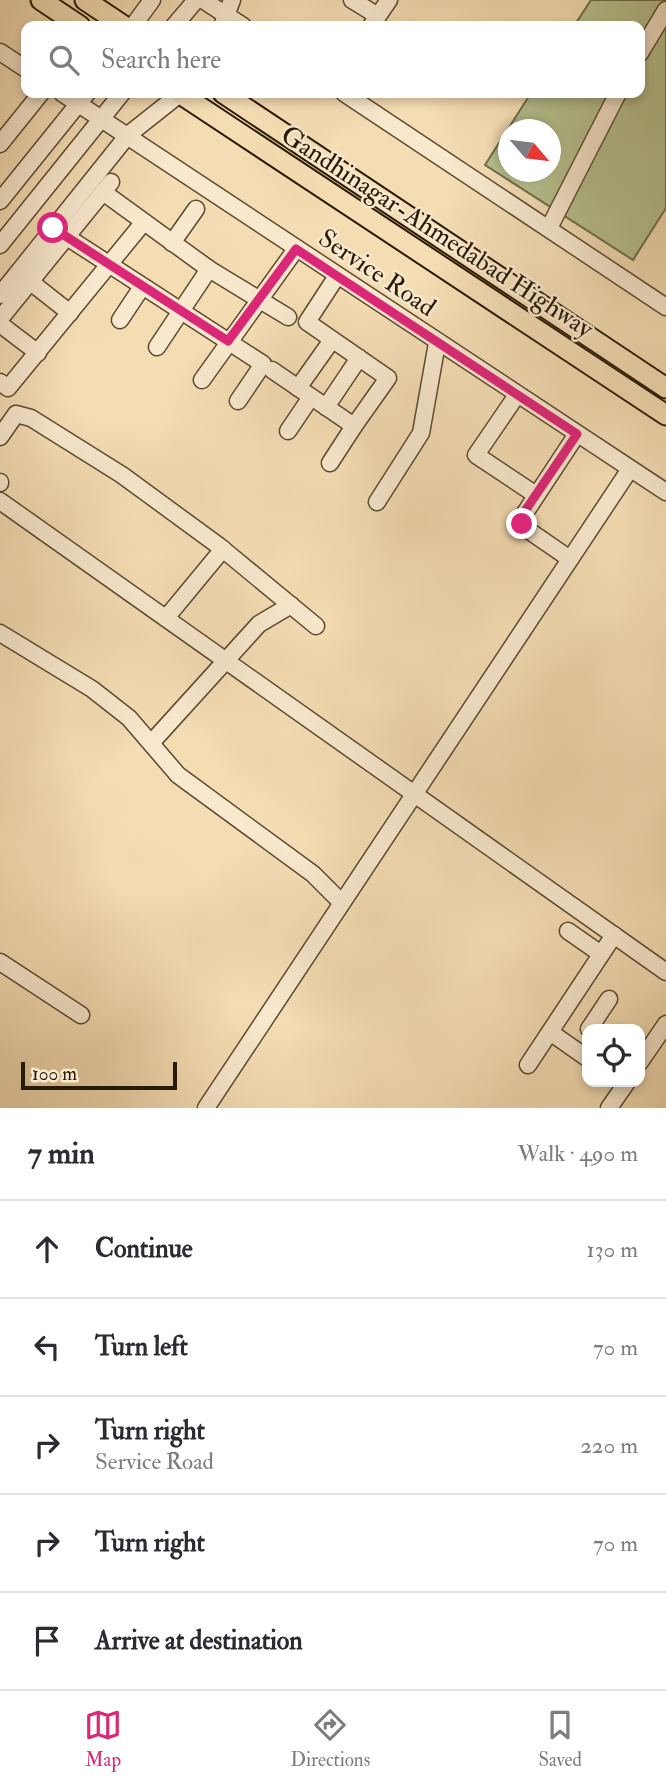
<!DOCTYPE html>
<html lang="en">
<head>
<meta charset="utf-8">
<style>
  :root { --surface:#fff; --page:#f7f7f7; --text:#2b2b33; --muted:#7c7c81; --line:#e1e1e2; --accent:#db2777 }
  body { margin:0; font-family:"IM FELL Double Pica",serif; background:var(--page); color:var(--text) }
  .controls { position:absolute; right:21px; bottom:21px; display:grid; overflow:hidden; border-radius:14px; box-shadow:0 4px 10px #0003 }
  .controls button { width:63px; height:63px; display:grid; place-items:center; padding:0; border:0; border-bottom:2px solid var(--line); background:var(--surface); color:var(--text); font:35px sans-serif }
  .compass { position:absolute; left:498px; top:119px; width:63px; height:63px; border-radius:50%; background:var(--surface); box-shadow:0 4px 10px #0003; rotate:118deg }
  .scale { position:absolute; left:21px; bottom:18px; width:156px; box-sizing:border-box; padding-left:7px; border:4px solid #291a04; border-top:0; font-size:19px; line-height:24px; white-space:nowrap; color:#291a04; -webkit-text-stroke:5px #f8e8ce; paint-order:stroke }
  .stop { position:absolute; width:21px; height:21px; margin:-16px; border:5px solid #db2777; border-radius:50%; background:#fff }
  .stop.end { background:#db2777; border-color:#fff; box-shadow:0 2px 7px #0008 }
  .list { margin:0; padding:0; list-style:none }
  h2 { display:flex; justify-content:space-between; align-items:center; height:91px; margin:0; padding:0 28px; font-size:30px }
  h2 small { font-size:23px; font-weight:400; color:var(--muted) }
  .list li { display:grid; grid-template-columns:46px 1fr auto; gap:21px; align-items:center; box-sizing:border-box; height:98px; padding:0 28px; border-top:2px solid var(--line) }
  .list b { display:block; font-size:26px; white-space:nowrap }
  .list p { margin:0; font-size:23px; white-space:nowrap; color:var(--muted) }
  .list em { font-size:23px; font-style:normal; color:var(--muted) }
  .icon { flex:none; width:38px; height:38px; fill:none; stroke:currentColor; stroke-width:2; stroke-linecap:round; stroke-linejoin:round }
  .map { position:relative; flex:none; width:666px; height:1108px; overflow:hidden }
  .search { position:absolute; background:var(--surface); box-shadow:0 4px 10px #0003; left:21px; right:21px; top:21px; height:77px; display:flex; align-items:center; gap:18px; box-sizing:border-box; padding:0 24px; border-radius:14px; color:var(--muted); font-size:26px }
  .sheet { height:581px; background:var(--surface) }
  nav { display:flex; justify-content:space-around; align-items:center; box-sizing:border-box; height:98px; border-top:2px solid var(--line); background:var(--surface); font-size:19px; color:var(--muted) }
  nav a { display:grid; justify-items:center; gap:4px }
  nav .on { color:var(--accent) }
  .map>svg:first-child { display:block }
</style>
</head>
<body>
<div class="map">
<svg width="666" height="1108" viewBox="0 0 666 1108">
  <rect width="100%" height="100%" fill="#f4dcb3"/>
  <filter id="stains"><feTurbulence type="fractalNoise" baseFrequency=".00286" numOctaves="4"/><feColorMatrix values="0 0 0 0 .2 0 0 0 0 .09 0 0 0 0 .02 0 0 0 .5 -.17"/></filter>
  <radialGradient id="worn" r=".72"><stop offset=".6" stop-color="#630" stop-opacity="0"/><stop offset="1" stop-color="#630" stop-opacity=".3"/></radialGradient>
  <!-- green -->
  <path fill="#b7c190" stroke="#706e4a" stroke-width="2" fill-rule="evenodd" d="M591 0H666V208L633 260 485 165 531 93H640V26H574ZM508 130H550V172H508Z"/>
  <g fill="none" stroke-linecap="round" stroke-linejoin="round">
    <defs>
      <g id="minor">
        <path d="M203 0 243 26"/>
        <path d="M352 0 378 16"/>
        <path d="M133 26 152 0"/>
        <path d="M174 26 196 0"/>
        <path d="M222 26 232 0"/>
        <path d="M371 26 389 0"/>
        <path d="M0 52 26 69"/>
        <path d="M640 53 666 10"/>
        <path d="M62 93 666 492"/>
        <path d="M344 93 666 307"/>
        <path d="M0 144 41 93"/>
        <path d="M103 192 209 269 288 317"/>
        <path d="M0 201 87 93"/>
        <path d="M53 228 263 364 238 401"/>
        <path d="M549 228 618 93"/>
        <path d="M172 243 196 209"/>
        <path d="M0 245 122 93"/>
        <path d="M32 283 70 313"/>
        <path d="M0 295 128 135 181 93"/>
        <path d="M0 319 111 182"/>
        <path d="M120 320 142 287"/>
        <path d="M0 324 38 353"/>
        <path d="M157 347 209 269"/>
        <path d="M272 370 354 426 388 378 307 322 337 276"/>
        <path d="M202 380 296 249"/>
        <path d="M0 382 8 388 143 223"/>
        <path d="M298 388 332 340"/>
        <path d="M517 395 476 455 536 495"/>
        <path d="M326 407 359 358"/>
        <path d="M288 431 311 397"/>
        <path d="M0 437 16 414 31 418 122 475 219 546 316 626"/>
        <path d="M330 463 354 426"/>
        <path d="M0 482V483"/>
        <path d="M0 501 666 972"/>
        <path d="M377 502 421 433 437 343"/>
        <path d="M570 559 525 528 521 519 577 434"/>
        <path d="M166 618 223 549"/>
        <path d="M0 633 92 689 129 718 178 775 313 874 341 902"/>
        <path d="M152 742 259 624 291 605"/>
        <path d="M568 931 601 954"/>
        <path d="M0 962 81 1015"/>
        <path d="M589 1029 609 999"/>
        <path d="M550 1032 587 1058"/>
        <path d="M640 1062 666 1024"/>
        <path d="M528 1065 614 935"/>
        <path d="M206 1108 630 469"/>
        <path d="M609 1108 627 1082"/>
      </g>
      <g id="major">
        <path d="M41 0 80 26"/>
        <path d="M85 0 124 26"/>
        <path d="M179 93 666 415"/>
        <path d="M223 93 666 388"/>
      </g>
    </defs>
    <!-- minor casing -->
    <use href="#minor" stroke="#5c4a30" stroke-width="19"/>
    <!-- major casing -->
    <use href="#major" stroke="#291a04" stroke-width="23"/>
    <!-- minor -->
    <use href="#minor" stroke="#f8e8ce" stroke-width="16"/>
    <!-- major -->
    <use href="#major" stroke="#f4dcb3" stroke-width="19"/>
  </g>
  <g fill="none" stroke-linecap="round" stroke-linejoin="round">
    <!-- route -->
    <path stroke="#db2777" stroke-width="9" d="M53 228 228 341 296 249 577 434 523 514 522 524"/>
  </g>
  <g text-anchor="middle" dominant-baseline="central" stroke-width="5" stroke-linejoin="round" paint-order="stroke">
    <!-- street labels -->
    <g font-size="26" fill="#291a04" stroke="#f8e8ce">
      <text transform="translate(437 232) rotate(33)">Gandhinagar-Ahmedabad Highway</text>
      <text transform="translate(377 273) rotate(34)">Service Road</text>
    </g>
  </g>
  <rect width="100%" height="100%" filter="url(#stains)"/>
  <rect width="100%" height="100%" fill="url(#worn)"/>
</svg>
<div class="controls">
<button><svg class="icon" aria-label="locate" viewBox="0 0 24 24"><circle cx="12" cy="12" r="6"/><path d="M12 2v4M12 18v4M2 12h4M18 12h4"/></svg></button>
</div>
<svg class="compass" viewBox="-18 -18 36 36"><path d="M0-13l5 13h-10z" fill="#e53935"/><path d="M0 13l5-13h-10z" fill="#7c7c81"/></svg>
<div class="scale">100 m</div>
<div class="stop" style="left:53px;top:228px"></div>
<div class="stop end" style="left:522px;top:524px"></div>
<div class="search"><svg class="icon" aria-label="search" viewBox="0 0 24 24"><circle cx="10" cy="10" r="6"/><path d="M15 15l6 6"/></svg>Search here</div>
</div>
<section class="sheet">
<h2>7 min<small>Walk · 490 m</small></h2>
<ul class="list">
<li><svg class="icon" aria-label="ahead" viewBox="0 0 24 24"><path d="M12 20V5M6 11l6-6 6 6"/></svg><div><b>Continue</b></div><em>130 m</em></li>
<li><svg class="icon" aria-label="left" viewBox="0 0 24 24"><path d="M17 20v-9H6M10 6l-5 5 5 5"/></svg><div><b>Turn left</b></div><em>70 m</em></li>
<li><svg class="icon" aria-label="right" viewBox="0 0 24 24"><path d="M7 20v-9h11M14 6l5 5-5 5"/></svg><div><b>Turn right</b><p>Service Road</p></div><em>220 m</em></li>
<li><svg class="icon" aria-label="right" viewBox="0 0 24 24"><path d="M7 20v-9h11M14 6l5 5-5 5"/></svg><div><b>Turn right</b></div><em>70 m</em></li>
<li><svg class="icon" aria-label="arrive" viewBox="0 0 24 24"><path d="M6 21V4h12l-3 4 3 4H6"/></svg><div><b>Arrive at destination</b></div></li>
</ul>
</section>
<nav>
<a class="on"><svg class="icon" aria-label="map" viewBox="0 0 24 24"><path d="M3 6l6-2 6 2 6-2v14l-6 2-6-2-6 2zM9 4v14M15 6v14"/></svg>Map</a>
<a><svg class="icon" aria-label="directions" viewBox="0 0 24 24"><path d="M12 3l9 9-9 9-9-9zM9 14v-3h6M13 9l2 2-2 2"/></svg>Directions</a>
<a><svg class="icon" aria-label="saved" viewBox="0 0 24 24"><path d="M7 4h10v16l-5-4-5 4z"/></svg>Saved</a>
</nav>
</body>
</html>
